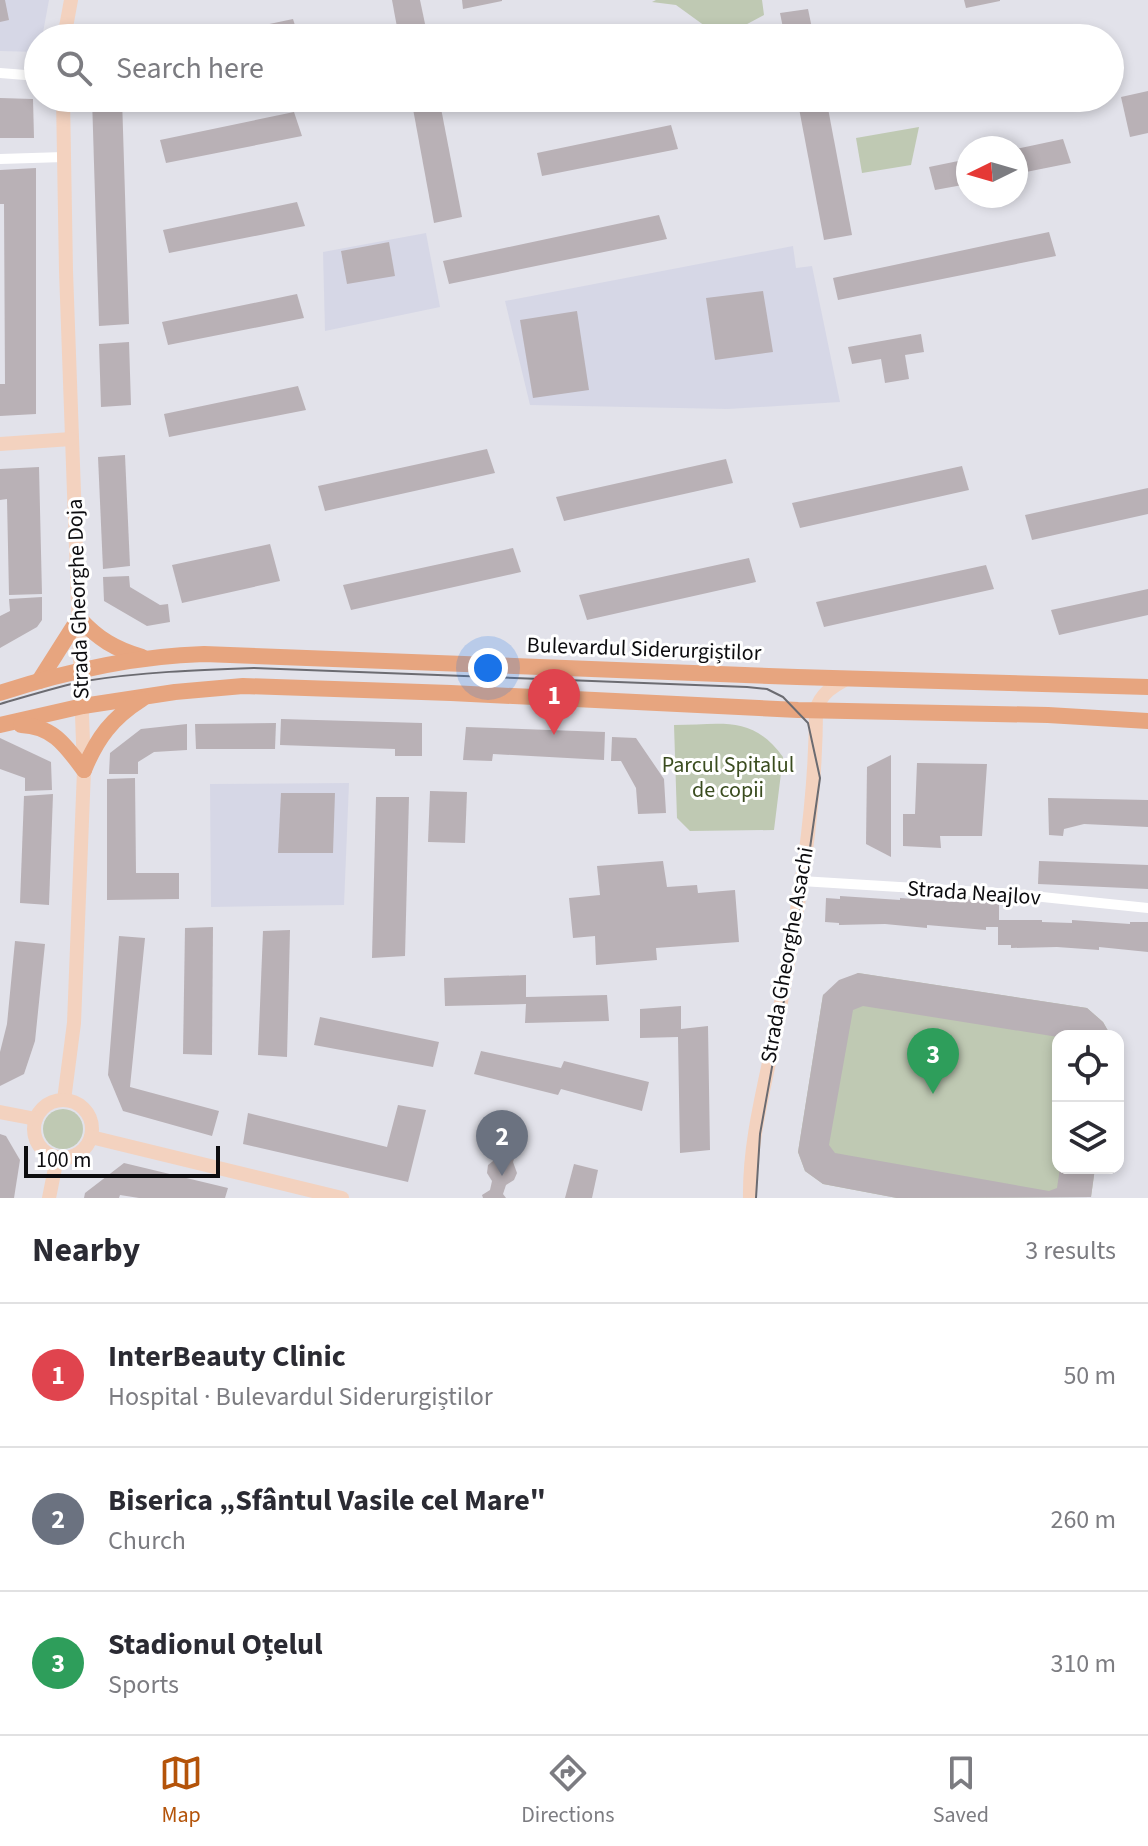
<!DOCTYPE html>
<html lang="en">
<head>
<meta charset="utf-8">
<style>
  :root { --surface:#fff; --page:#f7f7f7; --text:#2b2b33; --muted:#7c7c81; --line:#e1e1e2; --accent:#b45309 }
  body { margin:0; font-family:"Source Sans 3",sans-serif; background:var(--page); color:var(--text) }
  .controls { position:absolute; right:24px; bottom:24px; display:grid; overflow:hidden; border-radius:16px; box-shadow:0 4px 12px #0003 }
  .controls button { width:72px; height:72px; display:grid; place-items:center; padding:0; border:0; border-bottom:2px solid var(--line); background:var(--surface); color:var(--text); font:40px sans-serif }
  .compass { position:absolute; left:956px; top:136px; width:72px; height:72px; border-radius:50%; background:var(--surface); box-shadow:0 4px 12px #0003; rotate:265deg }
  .scale { position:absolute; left:24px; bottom:20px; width:196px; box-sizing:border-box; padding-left:8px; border:4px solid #0c0c0f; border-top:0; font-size:22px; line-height:28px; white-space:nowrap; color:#0c0c0f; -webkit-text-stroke:6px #fff; paint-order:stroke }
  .you { position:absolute; left:488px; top:668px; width:28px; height:28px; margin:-20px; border:6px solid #fff; border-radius:50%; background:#1a73e8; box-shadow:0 0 0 12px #1a73e833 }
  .badge { display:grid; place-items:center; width:52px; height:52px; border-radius:50%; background:var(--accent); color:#fff; font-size:26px; font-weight:700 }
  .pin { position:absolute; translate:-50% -66px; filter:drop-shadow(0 2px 4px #0008) }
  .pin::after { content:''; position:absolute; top:42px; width:28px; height:24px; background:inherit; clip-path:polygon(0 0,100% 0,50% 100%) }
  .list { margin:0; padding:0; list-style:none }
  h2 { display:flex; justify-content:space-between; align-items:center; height:104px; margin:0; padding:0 32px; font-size:34px }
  h2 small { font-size:26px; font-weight:400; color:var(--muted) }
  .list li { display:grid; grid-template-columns:52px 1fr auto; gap:24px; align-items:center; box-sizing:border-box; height:144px; padding:0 32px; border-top:2px solid var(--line) }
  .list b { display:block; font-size:30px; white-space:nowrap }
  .list p { margin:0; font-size:26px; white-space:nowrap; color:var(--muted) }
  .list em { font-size:26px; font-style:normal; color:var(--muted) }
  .icon { flex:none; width:44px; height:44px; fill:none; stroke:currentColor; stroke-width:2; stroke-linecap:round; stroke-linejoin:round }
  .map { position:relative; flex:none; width:1148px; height:1198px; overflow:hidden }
  .search { position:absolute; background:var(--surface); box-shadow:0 4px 12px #0003; left:24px; right:24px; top:24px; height:88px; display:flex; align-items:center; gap:20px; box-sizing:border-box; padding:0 28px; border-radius:44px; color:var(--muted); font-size:30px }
  .sheet { height:536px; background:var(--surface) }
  nav { display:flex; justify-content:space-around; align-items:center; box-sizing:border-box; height:112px; border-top:2px solid var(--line); background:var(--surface); font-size:22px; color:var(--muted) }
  nav a { display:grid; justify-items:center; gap:4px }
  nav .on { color:var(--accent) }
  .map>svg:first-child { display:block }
</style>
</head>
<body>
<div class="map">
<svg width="1148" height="1198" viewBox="0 0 1148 1198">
  <rect width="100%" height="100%" fill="#e2e2ea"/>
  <!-- built -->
  <g fill="#d6d7e6">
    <path d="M0 0H49L42 38H38V52L0 51Z"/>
    <path d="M426 233 440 307 325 331 323 252Z"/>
    <path d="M793 246 796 268 812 266 840 402 728 409 530 405 505 301Z"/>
    <path d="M349 783 344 905 211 907 210 784Z"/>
  </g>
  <!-- green -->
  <g fill="#bfc9b3">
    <path d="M656 0H762L764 15 721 38H707L705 26 676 5 652 2Z"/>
    <path d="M919 127 911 165 862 173 856 138Z"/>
    <path d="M674 725C721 725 752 714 783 757L774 830 690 831 677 818Z"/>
    <path d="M858 973 1087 1008 1103 1022 1111 1036H1058V1168H1095L1091 1197 897 1198 823 1184 805 1171 798 1152 823 995Z"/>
    <circle cx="63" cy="1129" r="20"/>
  </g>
  <!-- building -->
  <g fill="#b9b1b6">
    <path d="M0 0H5L9 20 0 22Z"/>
    <path d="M392 0H420L428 38H399Z"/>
    <path d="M462 0H502V1L463 9Z"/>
    <path d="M964 0H1000V1L966 8Z"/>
    <path d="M808 9 814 38H785L780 13Z"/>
    <path d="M293 19 299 38H207V37Z"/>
    <path d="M1148 91V133L1130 137 1121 97Z"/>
    <path d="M0 98 33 99 34 138H0Z"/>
    <path d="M92 98H122L129 324 99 326Z"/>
    <path d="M411 98H439L462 217 434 223Z"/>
    <path d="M797 98H826L852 235 824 240Z"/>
    <path d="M294 112 302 136 166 163 160 140Z"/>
    <path d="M671 125 678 149 542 176 537 153Z"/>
    <path d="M1063 139 1071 163 1016 174V149Z"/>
    <path d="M968 159V184L935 190 929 167Z"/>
    <path d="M36 168V414L0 416V384H5L4 204H0V170Z"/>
    <path d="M297 202 305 226 169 253 163 230Z"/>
    <path d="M659 215 667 239 449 284 443 261Z"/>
    <path d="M1049 232 1056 256 838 300 833 278Z"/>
    <path d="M389 242 395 276 347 284 341 251Z"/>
    <path d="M763 291 773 352 715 360 706 298Z"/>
    <path d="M297 294 304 318 168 345 162 322Z"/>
    <path d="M577 311 589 390 533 398 520 320Z"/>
    <path d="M921 334 924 352 905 355 909 379 885 383 881 359 852 364 848 347Z"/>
    <path d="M129 342 131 405 101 407 99 344Z"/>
    <path d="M298 386 306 410 169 437 164 414Z"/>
    <path d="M487 449 495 473 325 511 318 486Z"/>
    <path d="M125 455 130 566 103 569 98 457Z"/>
    <path d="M726 459 733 483 564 521 556 497Z"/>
    <path d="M962 466 969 490 800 528 792 503Z"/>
    <path d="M39 467 42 594 9 595 7 499 0 500V469Z"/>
    <path d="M1148 488V514L1032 540 1025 515Z"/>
    <path d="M270 544 280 581 182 603 172 565Z"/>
    <path d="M513 548 521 572 351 610 343 585Z"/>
    <path d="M749 558 756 582 587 620 579 595Z"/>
    <path d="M986 565 994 589 824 627 816 602Z"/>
    <path d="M129 576 130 587 160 605 168 604 170 622 147 626 104 601 103 577Z"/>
    <path d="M1148 589V615L1059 635 1051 610Z"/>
    <path d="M42 597V620L37 627 0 648V616L10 611 9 599Z"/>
    <path d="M281 719 422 723V756H395V749L280 745Z"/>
    <path d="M276 723 275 749H196L195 724Z"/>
    <path d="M187 724V750L154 752 138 762V774H109L110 753 141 729Z"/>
    <path d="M466 727 605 732 604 760 493 754 492 761 463 760Z"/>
    <path d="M612 737 636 738 664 779 666 813 638 814 636 788 621 761H611Z"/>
    <path d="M0 738 51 762 52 790 25 791V778L0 769Z"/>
    <path d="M891 755V857L866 844 867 767Z"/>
    <path d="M917 763 987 764 982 836H940L941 848 903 846V814H915Z"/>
    <path d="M135 778 136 873H179V899L107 900V779Z"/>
    <path d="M430 791 467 792 465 843 428 842Z"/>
    <path d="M281 793H335L333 853H278Z"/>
    <path d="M53 794 49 905 20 903 24 796Z"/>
    <path d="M376 797H409L405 956 372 958Z"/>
    <path d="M1048 798 1148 800V827L1084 824 1064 829 1063 836 1049 835Z"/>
    <path d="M663 861 667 887 697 885 698 893 735 890 739 942 656 948 657 960 596 965 595 936 573 938 569 898 600 895 597 866Z"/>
    <path d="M1039 861 1148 865V889L1038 884Z"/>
    <path d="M840 896 900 900V898L958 902V899L987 900V903H999V920H1042V922L1072 923V920L1130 924V922H1148V952L1099 947V950L1057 947 1011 948V945H998V927H986V930L927 925V928L885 924 839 925V923L825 922 826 898 840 899Z"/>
    <path d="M213 927 212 1055 183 1054 185 928Z"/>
    <path d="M290 930 287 1057 258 1055 263 931Z"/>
    <path d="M119 936 145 938 130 1087 219 1111 212 1136 123 1111 108 1075Z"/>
    <path d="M15 941 45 944 35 1041 24 1074 0 1086V1052L7 1024Z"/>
    <path d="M858 973 1087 1008 1103 1022 1111 1036 1058 1037 863 1006 853 1010 829 1145 835 1153 1049 1191 1057 1188 1060 1168H1095L1091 1197 897 1198 823 1184 805 1171 798 1152 823 995 839 980Z"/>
    <path d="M526 975V997L607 995 609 1021 525 1023 526 1004 445 1006 444 978Z"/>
    <path d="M681 1006V1029L708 1026 710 1150 680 1153 678 1037 640 1038V1009Z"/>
    <path d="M320 1017 439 1042 433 1067 314 1045Z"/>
    <path d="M481 1051 561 1068 564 1061 649 1082 642 1111 561 1089 558 1095 474 1074Z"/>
    <path d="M398 1105 426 1110 408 1182 243 1144 248 1113 387 1147Z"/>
    <path d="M0 1134 6 1136 20 1160 14 1198H0Z"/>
    <path d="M499 1152 515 1156 513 1162 517 1173 514 1180 506 1185 503 1194 506 1198H483L482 1195 490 1190 492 1181 487 1173 488 1165 497 1158Z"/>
    <path d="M124 1163 228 1188 225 1198H139L120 1195 119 1198H84L85 1193Z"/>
    <path d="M574 1164 598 1170 592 1198H565Z"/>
  </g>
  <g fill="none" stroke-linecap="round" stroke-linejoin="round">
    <!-- street -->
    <g stroke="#fff" stroke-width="10">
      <path d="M0 73 38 76"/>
      <path d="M0 159 64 157"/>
      <path d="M801 881 1014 894 1148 908"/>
    </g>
    <!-- secondary -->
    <g stroke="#f3d2bf" stroke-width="14">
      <path d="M64 38 71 0"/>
      <path d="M63 98 66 271 84 770 74 1023 64 1100"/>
      <path d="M0 444 71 439"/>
      <circle cx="63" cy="1129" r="29"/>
      <path d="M0 1112 36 1119"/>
      <path d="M91 1137 342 1198"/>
      <path d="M49 1198 57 1158"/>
      <path d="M750 1198C749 1139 766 1082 777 1024 796 920 816 816 816 710 821 693 833 686 848 678"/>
    </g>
    <!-- primary -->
    <g stroke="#e7a57f" stroke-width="16">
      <path d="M39 681 79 618C98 639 115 649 142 657"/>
      <path d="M0 693C67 671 134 656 204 654L797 677 1148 687"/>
      <path d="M0 725 83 706 175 692 243 686 451 693 798 710 1048 715 1148 721"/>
      <path d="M21 725C53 726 66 746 84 770"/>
      <path d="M84 770C97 738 112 718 142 699"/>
    </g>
    <!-- tram -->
    <path stroke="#6b6b71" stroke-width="2" d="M0 704C28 696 56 687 85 681 141 672 197 670 254 668L747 687 767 689 783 697 808 723 820 778 805 883 760 1134 756 1198"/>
  </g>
  <g text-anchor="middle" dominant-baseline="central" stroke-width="6" stroke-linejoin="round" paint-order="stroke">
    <!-- street labels -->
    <g font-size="22" fill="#0c0c0f" stroke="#fff">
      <text transform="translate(78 599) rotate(-92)">Strada Gheorghe Doja</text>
      <text transform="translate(644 649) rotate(2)">Bulevardul Siderurgiștilor</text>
      <text transform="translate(974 893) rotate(4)">Strada Neajlov</text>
      <text transform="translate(787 955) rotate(-80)">Strada Gheorghe Asachi</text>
    </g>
    <!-- park labels -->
    <g font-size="22" fill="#3a4c1f" stroke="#fff">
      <text x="728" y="765">Parcul Spitalul<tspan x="728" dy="25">de copii</tspan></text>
    </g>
  </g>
</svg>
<div class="controls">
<button><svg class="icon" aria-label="locate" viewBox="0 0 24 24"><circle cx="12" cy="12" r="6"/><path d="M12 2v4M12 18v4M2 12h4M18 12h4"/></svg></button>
<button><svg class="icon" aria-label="layers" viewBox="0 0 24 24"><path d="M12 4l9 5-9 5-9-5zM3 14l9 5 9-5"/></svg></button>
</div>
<svg class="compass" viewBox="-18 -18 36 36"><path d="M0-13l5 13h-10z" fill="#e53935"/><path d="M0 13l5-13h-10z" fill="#7c7c81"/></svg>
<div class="scale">100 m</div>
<div class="you"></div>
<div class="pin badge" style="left:554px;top:735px;background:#e0444e">1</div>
<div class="pin badge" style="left:502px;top:1176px;background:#6b7280">2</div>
<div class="pin badge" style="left:933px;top:1094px;background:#2e9e5b">3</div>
<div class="search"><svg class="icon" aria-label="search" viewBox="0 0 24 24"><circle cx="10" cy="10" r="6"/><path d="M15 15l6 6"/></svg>Search here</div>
</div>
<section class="sheet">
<h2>Nearby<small>3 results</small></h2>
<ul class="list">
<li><span class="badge" style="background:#e0444e">1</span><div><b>InterBeauty Clinic</b><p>Hospital · Bulevardul Siderurgiștilor</p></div><em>50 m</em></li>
<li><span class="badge" style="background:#6b7280">2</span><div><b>Biserica „Sfântul Vasile cel Mare&quot;</b><p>Church</p></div><em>260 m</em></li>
<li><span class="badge" style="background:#2e9e5b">3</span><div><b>Stadionul Oțelul</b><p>Sports</p></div><em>310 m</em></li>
</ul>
</section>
<nav>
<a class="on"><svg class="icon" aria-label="map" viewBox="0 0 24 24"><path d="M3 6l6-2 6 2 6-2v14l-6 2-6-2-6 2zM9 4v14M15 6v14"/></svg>Map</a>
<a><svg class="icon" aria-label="directions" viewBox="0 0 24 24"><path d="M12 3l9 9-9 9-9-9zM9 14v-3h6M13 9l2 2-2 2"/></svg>Directions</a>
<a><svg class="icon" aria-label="saved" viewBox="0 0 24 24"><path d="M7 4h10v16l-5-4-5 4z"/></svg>Saved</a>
</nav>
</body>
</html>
